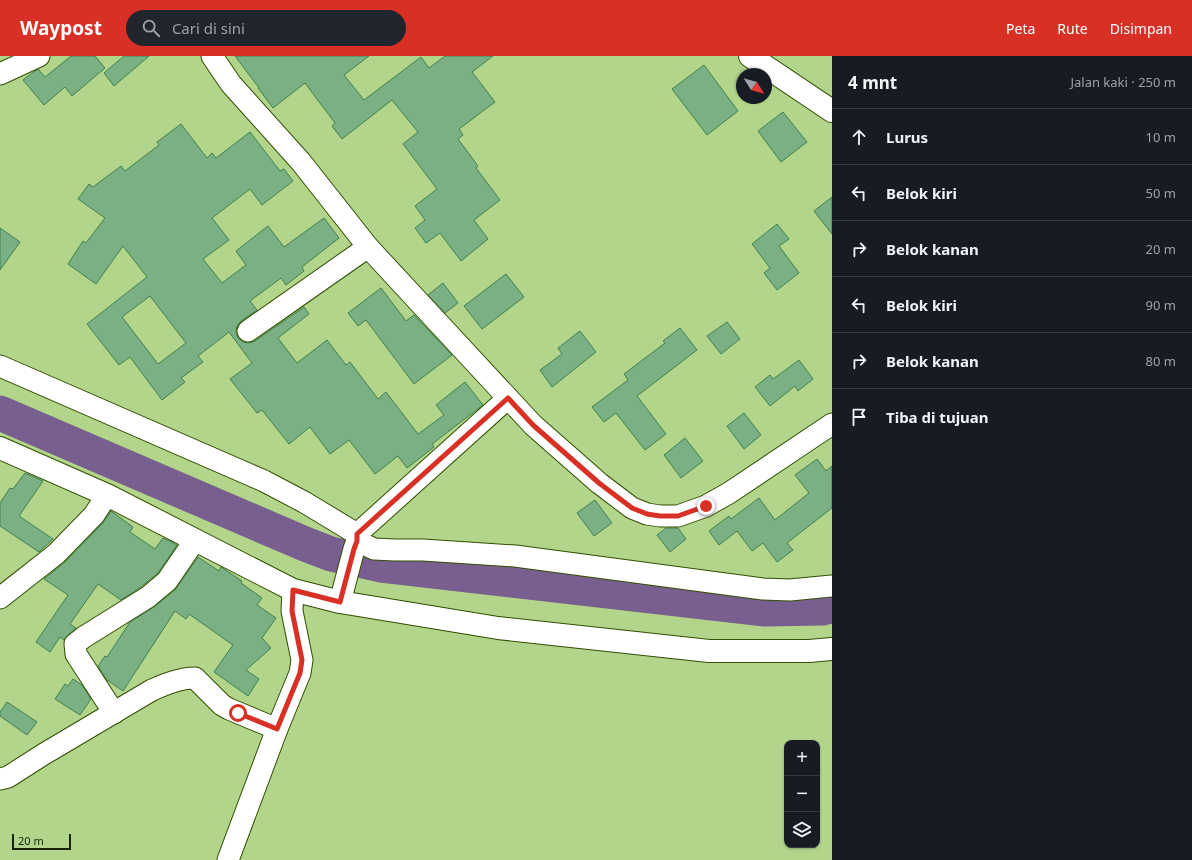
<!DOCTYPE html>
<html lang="id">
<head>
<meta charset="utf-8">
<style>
  :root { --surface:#171b24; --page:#20242c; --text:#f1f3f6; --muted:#9ea1a6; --line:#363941; --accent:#d93025 }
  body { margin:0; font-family:"Noto Sans",sans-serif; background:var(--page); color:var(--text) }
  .controls { position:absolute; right:12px; bottom:12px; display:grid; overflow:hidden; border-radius:8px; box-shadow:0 1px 3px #0004 }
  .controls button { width:36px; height:36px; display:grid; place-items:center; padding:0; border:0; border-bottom:1px solid var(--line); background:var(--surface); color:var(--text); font:20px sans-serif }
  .compass { position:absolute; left:736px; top:12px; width:36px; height:36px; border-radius:50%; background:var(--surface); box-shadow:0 1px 3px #0004; rotate:127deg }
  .scale { position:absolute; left:12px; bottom:10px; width:59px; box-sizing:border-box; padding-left:4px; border:2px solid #182407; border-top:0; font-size:11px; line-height:14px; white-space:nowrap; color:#182407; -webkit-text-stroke:3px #b2d58b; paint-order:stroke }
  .stop { position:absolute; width:12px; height:12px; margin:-9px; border:3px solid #d93025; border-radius:50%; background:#fff }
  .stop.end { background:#d93025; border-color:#fff; box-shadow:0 1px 4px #0008 }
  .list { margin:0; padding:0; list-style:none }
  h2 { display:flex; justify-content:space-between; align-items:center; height:52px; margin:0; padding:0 16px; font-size:17px }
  h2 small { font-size:13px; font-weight:400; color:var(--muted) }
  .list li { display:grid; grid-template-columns:26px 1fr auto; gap:12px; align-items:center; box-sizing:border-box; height:56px; padding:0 16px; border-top:1px solid var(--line) }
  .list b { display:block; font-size:15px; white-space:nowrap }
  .list em { font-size:13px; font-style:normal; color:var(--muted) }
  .icon { flex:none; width:22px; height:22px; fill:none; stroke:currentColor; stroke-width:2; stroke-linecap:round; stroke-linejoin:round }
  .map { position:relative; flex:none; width:832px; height:804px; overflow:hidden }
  header { display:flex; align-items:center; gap:24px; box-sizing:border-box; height:56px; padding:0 20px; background:var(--accent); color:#fff }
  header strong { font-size:19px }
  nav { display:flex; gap:22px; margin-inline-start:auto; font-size:14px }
  .search { width:280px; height:36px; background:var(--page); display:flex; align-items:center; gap:10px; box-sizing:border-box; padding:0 14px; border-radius:22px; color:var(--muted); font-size:15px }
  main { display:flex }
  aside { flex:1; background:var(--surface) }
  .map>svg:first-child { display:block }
</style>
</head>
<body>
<header>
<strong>Waypost</strong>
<div class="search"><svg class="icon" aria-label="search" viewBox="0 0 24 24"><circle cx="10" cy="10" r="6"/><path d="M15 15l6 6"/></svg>Cari di sini</div>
<nav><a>Peta</a><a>Rute</a><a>Disimpan</a></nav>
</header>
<main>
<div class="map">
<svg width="832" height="804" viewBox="0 0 832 804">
  <rect width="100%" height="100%" fill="#b2d58b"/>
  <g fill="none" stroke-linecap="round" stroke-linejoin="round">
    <!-- river -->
    <path stroke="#795e90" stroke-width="35" d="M0 357 305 488 331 498 381 509 765 553 822 552 832 550"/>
  </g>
  <!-- building -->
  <g fill="#7baf84" stroke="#3f814d" fill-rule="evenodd">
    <path d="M71 0H95L105 12 72 40 65 31 44 49 23 24 32 17 38 13 45 21Z"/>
    <path d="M124 0H149L114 30 104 17Z"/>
    <path d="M235 0H369L344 19 364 44 421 1 429 12 445 0H493L472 16 495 46 459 73 463 79 458 83 478 110 476 112 500 144 474 164 488 183 461 205 440 177 426 187 415 172 425 164 415 150 437 133 403 88 418 76 392 44 342 83 332 70 335 67 305 27 273 52 258 32H259Z"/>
    <path d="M704 9 738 55 707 79 672 33Z"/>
    <path d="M783 56 807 86 781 106 758 75Z"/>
    <path d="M181 68 207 102 212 97 216 102 250 76 280 115 284 113 293 125 262 149 250 133 212 162 229 184 203 203 222 227 246 209 236 195 268 170 284 191 324 162 339 182 302 211 304 215 286 229 281 222 250 245 257 254 241 265 237 270 236 276 238 282 243 286 249 287 255 285 304 251 309 258 278 282 297 307 327 284 346 309 350 306 378 343 386 336 418 378 444 359 436 349 465 326 483 349 432 388 434 391 407 412 398 400 375 418 349 384 330 398 310 371 289 388 262 354 257 357 230 323 252 307 229 276 198 300 203 306 181 322 185 326 162 344 130 301 119 309 87 268 147 221 123 190 96 228 68 208 83 185 86 187 105 162 78 143 89 128 93 131 121 110 125 115 159 89 157 86ZM150 240 186 287 158 308 122 261Z"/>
    <path d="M832 141V178L814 155Z"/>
    <path d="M777 168 789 183 779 190 799 217 777 234 764 217 770 212 752 188Z"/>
    <path d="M0 172 20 186 0 214Z"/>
    <path d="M506 218 524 241 482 273 464 250Z"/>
    <path d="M443 227 458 247 445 257 428 239Z"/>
    <path d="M381 232 406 265 414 259 452 299 414 328 366 264 358 270 348 257Z"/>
    <path d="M727 266 740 283 721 298 707 280Z"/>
    <path d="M680 272 697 294 637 340 666 378 645 394 616 357 604 366 592 351 628 324 624 318 665 287 663 285Z"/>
    <path d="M580 275 596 296 552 331 540 314 562 298 558 292Z"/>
    <path d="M799 304 813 323 798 335 795 330 770 350 755 331 770 319 773 323Z"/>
    <path d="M744 357 761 379 744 393 727 370Z"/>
    <path d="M685 382 703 405 681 422 664 399Z"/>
    <path d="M817 403 826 415 832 410V452L787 487 793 494 777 506 763 487 752 495 737 475 719 489 709 475 729 460 731 463 759 442 775 464 809 437 795 419Z"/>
    <path d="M25 417 43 425 19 460 53 483 39 496 0 470V447L10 432 13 433Z"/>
    <path d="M595 444 612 467 594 480 577 457Z"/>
    <path d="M111 455 133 471 130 476 155 493 163 482 177 489 158 517 141 531 121 544 98 528 70 568 76 572 68 579 64 584 60 581 50 596 36 586 68 539 44 523 65 506 103 467Z"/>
    <path d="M666 472H678L686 483 670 496 657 479Z"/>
    <path d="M198 501 219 515 221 511 242 525 241 527 262 542 257 549 276 562 262 582 271 592 246 614 259 623 248 640 214 616 233 589 189 558 186 563 175 555 123 635 107 624 98 610 105 600 107 601 130 566 154 551 175 534Z"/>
    <path d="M73 623 82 629 91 643 80 659 55 643 65 628 68 630Z"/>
    <path d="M7 646 37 666 27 679 0 660V656Z"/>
  </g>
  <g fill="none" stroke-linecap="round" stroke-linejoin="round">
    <defs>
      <g id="minor">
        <path d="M212 0 231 28 301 106 368 191 430 258 533 369 599 427 632 452 647 458 660 460H678L706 450 729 437 832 368"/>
        <path d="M0 18 39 0"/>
        <path d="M248 275 368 191"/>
        <path d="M0 310 264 425 304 446 357 478V485L354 493 340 546"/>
        <path d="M357 478 508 342"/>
        <path d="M357 485 374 493 395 494H423L515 500 763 533 790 534 832 530"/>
        <path d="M0 542 56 498 94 459 107 439"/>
        <path d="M114 657 76 598 75 588 84 581 148 541 167 525 195 484"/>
        <path d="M0 723 8 721 44 698 152 634C166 628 180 622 195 622L222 649 229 653 277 673"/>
        <path d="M228 804 277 673 300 617 302 604 292 555 293 534"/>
      </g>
      <g id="tertiary">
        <path d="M750 0 832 55"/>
        <path d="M0 392 107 439 293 534 340 546 498 572 709 595H809L832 593"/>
      </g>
    </defs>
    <!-- minor casing -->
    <use href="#minor" stroke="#324e00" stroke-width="23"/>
    <!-- tertiary casing -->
    <use href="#tertiary" stroke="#324e00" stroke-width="24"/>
    <!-- minor -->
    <use href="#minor" stroke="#fff" stroke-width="21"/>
    <!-- tertiary -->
    <use href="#tertiary" stroke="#fff" stroke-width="22"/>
  </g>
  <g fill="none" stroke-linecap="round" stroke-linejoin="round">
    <!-- route -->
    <path stroke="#d93025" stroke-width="5" d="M238 657 277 673 300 617 302 604 292 555 293 534 340 546 354 493 357 485V478L508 342 533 369 599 427 632 452 647 458 660 460H678L706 450"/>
  </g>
</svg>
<div class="controls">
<button>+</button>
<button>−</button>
<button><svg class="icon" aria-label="layers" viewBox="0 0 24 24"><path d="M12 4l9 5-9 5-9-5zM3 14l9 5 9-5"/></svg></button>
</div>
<svg class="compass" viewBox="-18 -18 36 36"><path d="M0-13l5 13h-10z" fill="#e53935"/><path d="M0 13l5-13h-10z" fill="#9ea1a6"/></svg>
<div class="scale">20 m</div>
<div class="stop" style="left:238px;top:657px"></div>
<div class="stop end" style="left:706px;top:450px"></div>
</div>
<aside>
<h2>4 mnt<small>Jalan kaki · 250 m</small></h2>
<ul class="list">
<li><svg class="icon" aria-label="ahead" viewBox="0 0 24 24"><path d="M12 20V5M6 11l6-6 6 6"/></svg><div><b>Lurus</b></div><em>10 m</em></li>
<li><svg class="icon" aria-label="left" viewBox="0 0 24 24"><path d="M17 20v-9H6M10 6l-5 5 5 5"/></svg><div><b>Belok kiri</b></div><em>50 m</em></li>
<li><svg class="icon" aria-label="right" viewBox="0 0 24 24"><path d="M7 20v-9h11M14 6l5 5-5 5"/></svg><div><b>Belok kanan</b></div><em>20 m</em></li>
<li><svg class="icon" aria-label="left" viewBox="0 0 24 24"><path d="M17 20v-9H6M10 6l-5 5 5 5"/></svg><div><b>Belok kiri</b></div><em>90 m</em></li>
<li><svg class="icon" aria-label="right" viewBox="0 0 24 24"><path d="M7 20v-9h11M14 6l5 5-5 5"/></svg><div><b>Belok kanan</b></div><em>80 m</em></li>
<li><svg class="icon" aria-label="arrive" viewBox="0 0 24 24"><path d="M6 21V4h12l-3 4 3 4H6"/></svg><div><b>Tiba di tujuan</b></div></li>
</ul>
</aside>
</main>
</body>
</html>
